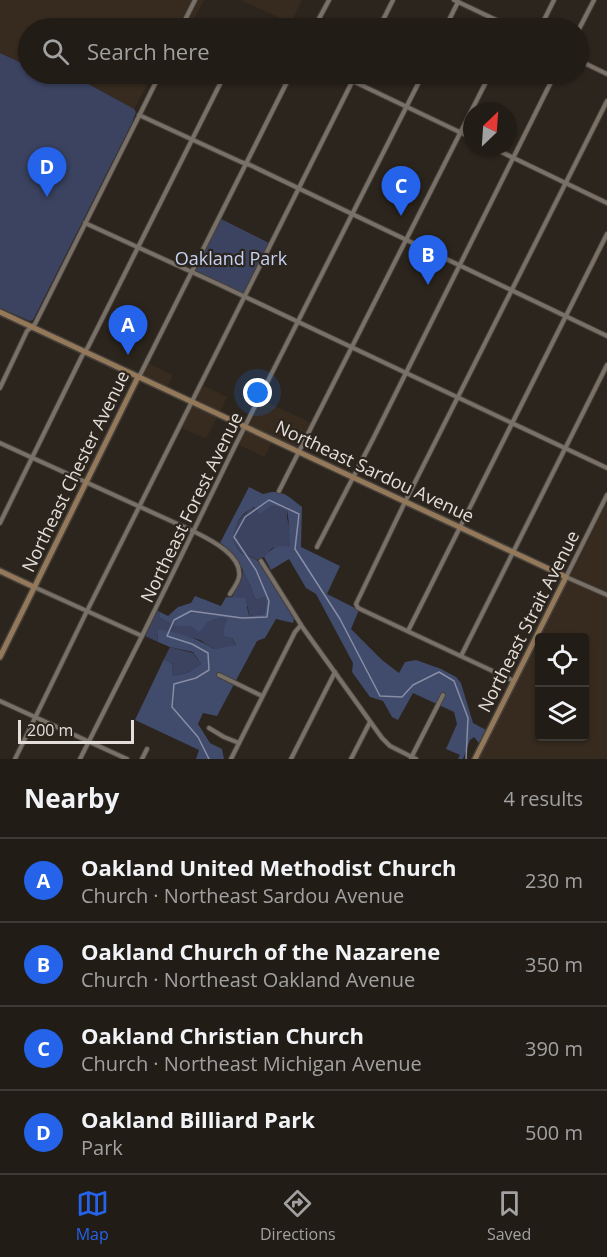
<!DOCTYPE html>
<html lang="en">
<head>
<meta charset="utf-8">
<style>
  :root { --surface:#211c16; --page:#29251f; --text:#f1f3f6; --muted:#a2a1a1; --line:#3e3a35; --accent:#2563eb }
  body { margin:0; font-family:"Open Sans",sans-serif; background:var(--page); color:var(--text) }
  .controls { position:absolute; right:18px; bottom:18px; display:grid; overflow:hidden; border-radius:6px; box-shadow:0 2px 4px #0004 }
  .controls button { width:54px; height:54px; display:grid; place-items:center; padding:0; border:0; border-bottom:2px solid var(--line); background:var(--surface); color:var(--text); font:30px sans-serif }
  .compass { position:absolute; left:463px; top:102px; width:54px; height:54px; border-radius:50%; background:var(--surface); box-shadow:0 2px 4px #0004; rotate:25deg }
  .scale { position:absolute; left:18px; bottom:15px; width:116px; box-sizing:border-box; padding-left:6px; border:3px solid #e4deda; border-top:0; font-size:16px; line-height:21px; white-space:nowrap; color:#e4deda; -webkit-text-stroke:4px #2c251d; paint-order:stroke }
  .you { position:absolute; left:258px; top:393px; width:21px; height:21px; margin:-15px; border:4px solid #fff; border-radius:50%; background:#1a73e8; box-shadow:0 0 0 9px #1a73e833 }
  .badge { display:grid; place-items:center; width:39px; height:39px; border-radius:50%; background:var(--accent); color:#fff; font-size:20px; font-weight:700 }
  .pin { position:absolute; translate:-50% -50px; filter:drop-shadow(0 2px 3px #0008) }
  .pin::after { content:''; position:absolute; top:32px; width:21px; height:18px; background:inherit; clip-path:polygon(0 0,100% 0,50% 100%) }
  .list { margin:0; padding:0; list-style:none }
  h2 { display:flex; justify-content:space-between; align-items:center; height:78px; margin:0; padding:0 24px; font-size:26px }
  h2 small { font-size:20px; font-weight:400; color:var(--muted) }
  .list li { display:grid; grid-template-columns:39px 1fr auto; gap:18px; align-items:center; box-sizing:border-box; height:84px; padding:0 24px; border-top:2px solid var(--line) }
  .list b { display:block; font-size:22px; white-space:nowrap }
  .list p { margin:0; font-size:20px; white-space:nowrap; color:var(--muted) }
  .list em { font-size:20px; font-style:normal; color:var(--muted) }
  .icon { flex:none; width:33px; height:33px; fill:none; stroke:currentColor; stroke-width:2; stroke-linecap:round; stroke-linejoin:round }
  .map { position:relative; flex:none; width:607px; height:759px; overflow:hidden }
  .search { position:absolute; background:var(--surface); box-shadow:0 2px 4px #0004; left:18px; right:18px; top:18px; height:66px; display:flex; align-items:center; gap:15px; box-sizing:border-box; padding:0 21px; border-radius:33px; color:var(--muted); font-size:22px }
  .sheet { height:414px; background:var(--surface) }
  nav { display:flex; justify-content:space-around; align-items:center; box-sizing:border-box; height:84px; border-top:2px solid var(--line); background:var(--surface); font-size:16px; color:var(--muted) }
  nav a { display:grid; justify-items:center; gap:3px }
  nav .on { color:var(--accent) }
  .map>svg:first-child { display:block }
</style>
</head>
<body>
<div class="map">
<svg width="607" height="759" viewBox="0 0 607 759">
  <rect width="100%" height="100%" fill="#2c251d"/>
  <!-- built -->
  <g fill="#372b1f" fill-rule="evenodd">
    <path d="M0 0H204L189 28 176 20 171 28H28V66L0 53Z"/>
    <path d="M240 0H302L291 23Z"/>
    <path d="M45 74H153L134 109 83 81 54 78Z"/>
    <path d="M148 363 173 375 167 387 143 376Z"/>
    <path d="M202 385 227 397 220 412 196 400Z"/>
    <path d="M262 400 312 423 299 447 296 448 249 425Z"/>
    <path d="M192 406 217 417 206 439 180 427Z"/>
    <path d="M246 431 272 442 265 457 239 445Z"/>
    <path d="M607 501V759H479L567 582ZM540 638H584V736H540Z"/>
  </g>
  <!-- green -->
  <g fill="#3b4361">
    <path d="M0 53 28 66V74H45L54 78 83 81 134 109 136 112 132 123 33 320 30 321 0 308Z"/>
    <path d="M219 218 271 244 244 297 192 272Z"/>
    <path d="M271 506 279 507 288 506 287 518 291 533 289 547 272 548 264 557 257 560C250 554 237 555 234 544 230 531 241 514 253 508 258 506 265 506 271 506Z"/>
    <path d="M243 569 256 600 265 597 266 604 264 614 249 616 248 607 232 597 242 577Z"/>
    <path d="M157 610 160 612V618L175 626H191L203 629 205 623 219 618 228 619 232 638 236 646 214 649 200 640 157 629 158 642 145 636Z"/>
    <path d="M170 647 193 653 201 664 187 673 173 676 172 664 164 659Z"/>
  </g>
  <!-- forest -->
  <path fill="#414b6c" d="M249 487 263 494C282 488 288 496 302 507L301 547 340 566 327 594 359 610 351 629 382 660 399 673 405 662 416 660 441 669 456 677 461 683 473 723 486 730 479 743 474 737 470 740 463 759H458L460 755 446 749 457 724 454 712 413 693 398 720 392 717 383 701 370 697 352 672 353 663 316 594 306 588 289 559 271 570 264 557C271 549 277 544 289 547 291 533 288 520 287 506L279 507 271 506 260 514 254 507C250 510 245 512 242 516 235 524 229 542 239 551 244 556 251 555 259 562L294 619 293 623 276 619 265 638 257 641 217 716 203 713 198 724 210 743 222 749 224 759H196L199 750 135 720 164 659 172 664 173 676 187 673 201 664 193 652 170 647 158 642 157 629C180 633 195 637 214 649L236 645 232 638 224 636V628L228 619 219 618 206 623 203 629 199 632 191 626H175L160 618V612L168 616 178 607 191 603 195 596 221 606 226 597 245 598 249 616 264 614 266 604 265 597 256 600C247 579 240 556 220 543Z"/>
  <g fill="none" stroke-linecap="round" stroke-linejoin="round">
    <!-- stream -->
    <path stroke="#878da4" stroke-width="1.5" d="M209 759 198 737 172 707 174 684 196 678 209 670 208 653 192 644 167 636 174 620 191 611 242 618 267 617 269 601 256 570 234 537 245 517 269 500 299 514 295 549 340 619 380 696 402 697 413 685 439 672 454 681 468 718 466 759"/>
    <defs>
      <g id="street">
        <path d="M454 0 513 28"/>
        <path d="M181 28 195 0"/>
        <path d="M314 28 329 0"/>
        <path d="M379 28 393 0"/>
        <path d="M445 28 458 2"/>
        <path d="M540 28 554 0"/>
        <path d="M578 31 594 0"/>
        <path d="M578 60 607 74"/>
        <path d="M265 74 286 83"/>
        <path d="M338 74 472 138"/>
        <path d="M139 115 241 162 250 165 607 336"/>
        <path d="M491 147 607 203"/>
        <path d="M85 223 218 284 607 468"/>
        <path d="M139 377 291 74"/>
        <path d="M0 388 27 331 35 324 160 74"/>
        <path d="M0 443 193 531C209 539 243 555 239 577 238 583 233 589 230 594"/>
        <path d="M279 491 490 74"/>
        <path d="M607 495 566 577 607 595"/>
        <path d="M0 523 82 356 88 347 225 74"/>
        <path d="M317 547 374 437 555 74"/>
        <path d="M261 561 303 628 382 738 390 746 416 759"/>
        <path d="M34 587 142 636"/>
        <path d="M408 631 607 234"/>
        <path d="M461 656 607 365"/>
        <path d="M219 675 262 696"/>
        <path d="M514 681 358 608 356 604 405 502 607 101"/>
        <path d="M0 701 127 759"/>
        <path d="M209 728 224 737 239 743"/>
        <path d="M411 758 443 695"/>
        <path d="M15 759 87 611 356 74"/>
        <path d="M80 759 142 636 235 446 423 74"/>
        <path d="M142 759 147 749"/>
        <path d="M231 759 295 632 301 625"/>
        <path d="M291 759 335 672"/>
        <path d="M351 759 370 722"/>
      </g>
      <g id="secondary">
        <path d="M0 312 566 577 475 759"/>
        <path d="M0 571 34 587"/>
        <path d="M0 657 138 377"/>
      </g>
    </defs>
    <!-- street casing -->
    <use href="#street" stroke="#46403a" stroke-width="6"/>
    <!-- secondary casing -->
    <use href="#secondary" stroke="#46403a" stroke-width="8"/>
    <!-- street -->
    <use href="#street" stroke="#797068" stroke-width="4"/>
    <!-- secondary -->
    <use href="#secondary" stroke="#93785a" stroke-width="5"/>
  </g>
  <g text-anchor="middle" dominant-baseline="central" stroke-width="4.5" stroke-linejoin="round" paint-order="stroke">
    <!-- park labels -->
    <g font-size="18" fill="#c6d2f6" stroke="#2c251d">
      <text x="231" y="258">Oakland Park</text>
    </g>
    <!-- street labels -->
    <g font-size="18" fill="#e4deda" stroke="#2c251d">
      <text transform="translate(75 471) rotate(-64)">Northeast Chester Avenue</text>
      <text transform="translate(375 471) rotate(25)">Northeast Sardou Avenue</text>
      <text transform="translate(191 507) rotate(-64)">Northeast Forest Avenue</text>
      <text transform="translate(528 621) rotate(-63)">Northeast Strait Avenue</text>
    </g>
  </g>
</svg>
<div class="controls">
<button><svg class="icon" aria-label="locate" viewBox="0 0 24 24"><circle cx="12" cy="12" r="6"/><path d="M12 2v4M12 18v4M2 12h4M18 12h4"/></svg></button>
<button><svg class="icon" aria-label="layers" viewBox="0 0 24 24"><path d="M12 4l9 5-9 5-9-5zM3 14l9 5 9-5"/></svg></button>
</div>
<svg class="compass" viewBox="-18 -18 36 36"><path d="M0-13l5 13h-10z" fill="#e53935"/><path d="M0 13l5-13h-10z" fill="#a2a1a1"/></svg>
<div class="scale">200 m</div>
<div class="you"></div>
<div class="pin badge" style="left:128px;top:355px">A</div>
<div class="pin badge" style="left:428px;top:285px">B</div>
<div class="pin badge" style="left:401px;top:216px">C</div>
<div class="pin badge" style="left:47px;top:197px">D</div>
<div class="search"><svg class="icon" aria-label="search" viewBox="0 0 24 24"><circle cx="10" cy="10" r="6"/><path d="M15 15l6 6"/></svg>Search here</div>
</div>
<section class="sheet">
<h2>Nearby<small>4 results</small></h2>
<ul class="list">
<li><span class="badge">A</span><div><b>Oakland United Methodist Church</b><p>Church · Northeast Sardou Avenue</p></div><em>230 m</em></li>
<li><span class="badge">B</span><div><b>Oakland Church of the Nazarene</b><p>Church · Northeast Oakland Avenue</p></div><em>350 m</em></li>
<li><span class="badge">C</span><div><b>Oakland Christian Church</b><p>Church · Northeast Michigan Avenue</p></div><em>390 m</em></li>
<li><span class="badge">D</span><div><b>Oakland Billiard Park</b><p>Park</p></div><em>500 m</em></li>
</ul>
</section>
<nav>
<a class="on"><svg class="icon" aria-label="map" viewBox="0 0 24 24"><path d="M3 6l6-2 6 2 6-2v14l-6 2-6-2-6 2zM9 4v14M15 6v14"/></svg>Map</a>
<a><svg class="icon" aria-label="directions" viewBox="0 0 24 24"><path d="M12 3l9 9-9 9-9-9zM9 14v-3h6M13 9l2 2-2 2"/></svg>Directions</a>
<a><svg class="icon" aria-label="saved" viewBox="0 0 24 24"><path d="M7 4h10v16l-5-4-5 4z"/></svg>Saved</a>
</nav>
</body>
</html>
